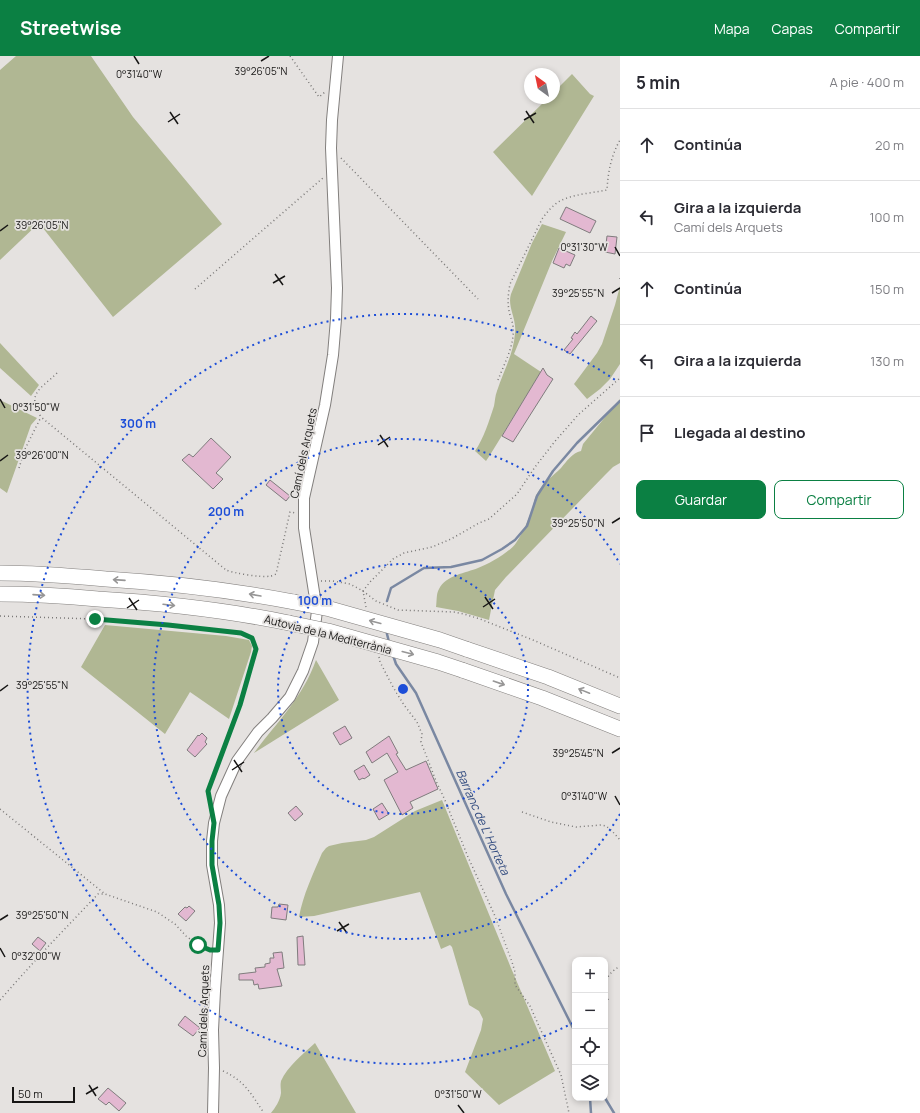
<!DOCTYPE html>
<html lang="es">
<head>
<meta charset="utf-8">
<style>
  :root { --surface:#fff; --page:#f7f7f7; --text:#2b2b33; --muted:#7c7c81; --line:#e1e1e2; --accent:#0b8043 }
  body { margin:0; font-family:Manrope,sans-serif; background:var(--page); color:var(--text) }
  .controls { position:absolute; right:12px; bottom:12px; display:grid; overflow:hidden; border-radius:8px; box-shadow:0 2px 6px #0003 }
  .controls button { width:36px; height:36px; display:grid; place-items:center; padding:0; border:0; border-bottom:1px solid var(--line); background:var(--surface); color:var(--text); font:20px sans-serif }
  .compass { position:absolute; left:524px; top:12px; width:36px; height:36px; border-radius:50%; background:var(--surface); box-shadow:0 2px 6px #0003; rotate:327deg }
  .scale { position:absolute; left:12px; bottom:10px; width:63px; box-sizing:border-box; padding-left:4px; border:2px solid #171615; border-top:0; font-size:11px; line-height:14px; white-space:nowrap; color:#171615; -webkit-text-stroke:3px #e5e2e0; paint-order:stroke }
  .stop { position:absolute; width:12px; height:12px; margin:-9px; border:3px solid #0b8043; border-radius:50%; background:#fff }
  .stop.end { background:#0b8043; border-color:#fff; box-shadow:0 1px 4px #0008 }
  .list { margin:0; padding:0; list-style:none }
  h2 { display:flex; justify-content:space-between; align-items:center; height:52px; margin:0; padding:0 16px; font-size:17px }
  h2 small { font-size:13px; font-weight:400; color:var(--muted) }
  .list li { display:grid; grid-template-columns:26px 1fr auto; gap:12px; align-items:center; box-sizing:border-box; height:72px; padding:0 16px; border-top:1px solid var(--line) }
  .list b { display:block; font-size:15px; white-space:nowrap }
  .list p { margin:0; font-size:13px; white-space:nowrap; color:var(--muted) }
  .list em { font-size:13px; font-style:normal; color:var(--muted) }
  .actions { display:flex; gap:8px; padding:12px 16px }
  .actions a { flex:1; padding:9px 0; border:1px solid var(--accent); border-radius:8px; text-align:center; font-size:14px; color:var(--accent) }
  .actions .main { background:var(--accent); color:#fff }
  .icon { flex:none; width:22px; height:22px; fill:none; stroke:currentColor; stroke-width:2; stroke-linecap:round; stroke-linejoin:round }
  .map { position:relative; flex:none; width:620px; height:1057px; overflow:hidden }
  header { display:flex; align-items:center; gap:24px; box-sizing:border-box; height:56px; padding:0 20px; background:var(--accent); color:#fff }
  header strong { font-size:19px }
  nav { display:flex; gap:22px; margin-inline-start:auto; font-size:14px }
  main { display:flex }
  aside { flex:1; background:var(--surface) }
  .map>svg:first-child { display:block }
</style>
</head>
<body>
<header>
<strong>Streetwise</strong>
<nav><a>Mapa</a><a>Capas</a><a>Compartir</a></nav>
</header>
<main>
<div class="map">
<svg width="620" height="1057" viewBox="0 0 620 1057">
  <rect width="100%" height="100%" fill="#e5e2e0"/>
  <!-- green -->
  <g fill="#b0b793">
    <path d="M16 0H91L133 61 222 168 113 261 39 167 0 204V14Z"/>
    <path d="M572 18 590 38 594 40 532 140 493 96 548 42H554V36Z"/>
    <path d="M542 168 566 176 552 205 514 298 541 316 490 399 486 405 475 395C484 382 489 365 494 350 495 345 495 340 497 335 503 316 514 297 515 277 517 263 507 251 511 238L532 187Z"/>
    <path d="M620 230V308L610 323 600 333 587 343 574 328 597 297 602 288 615 249Z"/>
    <path d="M0 287 39 329 31 340 0 312Z"/>
    <path d="M620 343V407L613 411 605 419 506 521 495 534 489 564 458 555 436 551C437 545 436 538 439 533 446 519 466 517 478 512 489 508 510 496 516 487 523 477 528 464 532 454 534 448 534 442 538 436 543 427 553 420 561 412 567 405 572 397 581 395L583 388Z"/>
    <path d="M0 344 37 362 31 369 7 437 0 432Z"/>
    <path d="M105 569 226 580 249 584 252 590 251 596 229 663 190 636 165 678 81 611Z"/>
    <path d="M316 604 339 644 254 697C277 666 303 641 316 604Z"/>
    <path d="M442 744 511 912 555 1015 499 1049 465 1016 481 974 483 963 479 955 469 949 452 891 450 889 441 893 420 836 314 860 299 861C303 839 313 818 322 797L326 792 329 790 342 787 366 784 374 781 415 755Z"/>
    <path d="M315 987 356 1057H271C275 1052 280 1045 281 1037 281 1033 280 1029 281 1025 287 1011 304 997 315 987Z"/>
  </g>
  <g fill="none" stroke-linecap="round" stroke-linejoin="round">
    <!-- stream -->
    <g stroke="#7a88a2" stroke-width="2.5">
      <path d="M387 545 391 532 424 512 451 511 482 504 502 493 515 484 527 470 537 440 553 415 577 387 620 345"/>
      <path d="M386 574 389 586"/>
      <path d="M393 599 396 608 416 637 506 838 575 976"/>
      <path d="M590 1042 591 1057"/>
      <path d="M605 1042 614 1057"/>
    </g>
  </g>
  <!-- building -->
  <g fill="#e3b8d1" stroke="#7f7c7d">
    <path d="M566 151 596 165 590 177 560 163Z"/>
    <path d="M607 180 617 181 615 198 605 196Z"/>
    <path d="M559 192 575 199 570 210 566 208 564 212 553 207Z"/>
    <path d="M591 260 597 265 570 298 564 294 573 283 571 282 575 276 577 278Z"/>
    <path d="M543 312 547 319 553 323 513 386 502 380Z"/>
    <path d="M211 382 231 401 216 417 223 423 213 433 182 404 189 398 193 401Z"/>
    <path d="M270 424 290 440 286 445 266 429Z"/>
    <path d="M345 670 352 682 340 689 333 677Z"/>
    <path d="M202 677 207 682 205 686 207 688 195 701 187 694 198 679 199 680Z"/>
    <path d="M389 680 398 697 396 698 406 714 426 705 438 733 410 746 413 752 402 759 384 724 398 716 387 697 372 707 366 696Z"/>
    <path d="M364 709 370 719 364 723 363 722 359 724 354 715Z"/>
    <path d="M382 747 389 758 379 764 373 753Z"/>
    <path d="M296 750 303 758 295 765 288 757Z"/>
    <path d="M279 848 288 849 286 864 271 862 272 851H278Z"/>
    <path d="M189 850 195 855 186 865 178 858 185 851 187 852Z"/>
    <path d="M303 880 305 909H298L297 881Z"/>
    <path d="M38 881 46 887 40 895 32 888Z"/>
    <path d="M282 896 284 912 277 913 282 930 259 933 258 928 254 929 253 924H239V918L256 916 255 912 265 911V908L270 907V902H274L273 897Z"/>
    <path d="M185 960 200 972 193 980 178 969Z"/>
    <path d="M108 1032 126 1047 119 1055 109 1046 106 1049 98 1043Z"/>
  </g>
  <g fill="none" stroke-linecap="round" stroke-linejoin="round">
    <defs>
      <path id="minor" d="M213 1057 214 1012 213 974 215 935 220 867 219 849 212 809V785L214 767 221 740 237 705 258 676 272 662 290 641 303 615 313 586 317 555 304 472V442L325 349 333 299 336 263 337 232 331 92 332 64 338 0"/>
      <g id="highway">
        <path d="M0 517C36 517 71 520 106 523 170 527 231 534 294 546"/>
        <path d="M0 538C33 538 65 540 98 543 162 547 226 554 289 567"/>
        <path d="M466 593 548 621 620 650"/>
        <path d="M462 614 542 642 620 673"/>
      </g>
    </defs>
    <!-- minor casing -->
    <use href="#minor" stroke="#827f7d" stroke-width="12"/>
    <!-- highway casing -->
    <use href="#highway" stroke="#827f7d" stroke-width="16"/>
    <!-- path -->
    <g stroke="#7a7877" stroke-width="1.5" stroke-dasharray="1 3" stroke-linecap="butt">
      <path d="M290 0 319 41 325 36"/>
      <path d="M341 102 478 243"/>
      <path d="M620 223V222"/>
      <path d="M195 233 324 121"/>
      <path d="M57 317C41 333 26 337 41 361L226 514C233 517 262 522 270 520 272 520 274 519 276 518L290 456 296 457"/>
      <path d="M498 324C504 308 515 289 513 271 513 267 511 263 510 259 507 248 508 239 510 228L542 163C547 156 553 149 560 145 574 138 592 137 607 134 608 116 611 100 620 84"/>
      <path d="M19 412 25 393 41 361"/>
      <path d="M321 525H333L350 528 363 535 376 545 398 554 454 556 464 558 480 563 533 584 620 622"/>
      <path d="M366 551 363 535 370 526 393 503 404 497 432 491 451 483 479 467 489 463 517 438 535 411 556 384 578 359 620 322"/>
      <path d="M0 560 95 563 169 569 241 577 252 582 256 593 241 649 209 735 210 744"/>
      <path d="M379 601 380 606 393 631 404 649 417 666 422 678 421 686 436 725 444 742 468 801 495 860 512 906 515 916V929L530 950 561 1019 569 1057"/>
      <path d="M0 753 105 838"/>
      <path d="M522 756 551 766 576 771 601 769 606 770 612 775 620 784"/>
      <path d="M0 944 41 898 98 838H105L157 856 175 868 186 880 198 889 210 894"/>
      <path d="M608 944C605 926 603 921 620 910"/>
      <path d="M223 1015C245 1025 251 1038 264 1057"/>
    </g>
    <!-- minor -->
    <use href="#minor" stroke="#fff" stroke-width="10"/>
    <!-- highway -->
    <use href="#highway" stroke="#fff" stroke-width="15"/>
    <defs>
      <g id="highway-bridge">
        <path d="M294 546 330 553 440 584 466 593"/>
        <path d="M289 567 328 575 438 606 462 614"/>
      </g>
    </defs>
    <!-- highway-bridge casing -->
    <use href="#highway-bridge" stroke="#827f7d" stroke-width="16" stroke-linecap="butt"/>
    <!-- highway-bridge -->
    <use href="#highway-bridge" stroke="#fff" stroke-width="15"/>
  </g>
  <!-- one-way arrows -->
  <defs><path id="oneway-shaft" d="M-6 0H5M1.5-3L5.5 0L1.5 3" fill="none" stroke-width="1.6" stroke-linecap="round" stroke-linejoin="round"/></defs>
  <g stroke="#979696">
    <use href="#oneway-shaft" transform="translate(119 524) rotate(-176)"/>
    <use href="#oneway-shaft" transform="translate(39 539) rotate(4)"/>
    <use href="#oneway-shaft" transform="translate(255 539) rotate(-170)"/>
    <use href="#oneway-shaft" transform="translate(169 549) rotate(7)"/>
    <use href="#oneway-shaft" transform="translate(375 566) rotate(-165)"/>
    <use href="#oneway-shaft" transform="translate(408 597) rotate(15)"/>
    <use href="#oneway-shaft" transform="translate(499 627) rotate(19)"/>
    <use href="#oneway-shaft" transform="translate(584 635) rotate(-158)"/>
  </g>
  <g fill="none" stroke-linecap="round" stroke-linejoin="round">
    <!-- route -->
    <path stroke="#0b8043" stroke-width="5" d="M95 563 168 569 241 577 252 582 256 593 240 649 208 735 214 767 212 785V809L219 849 220 867 218 894H210L198 889"/>
  </g>
  <!-- ticks -->
  <path fill="none" stroke="#171615" stroke-width="1.5" d="M134 0 139 8M261 5 269 0M526 55 534 67M170 56 178 68M524 64 536 57M168 66 180 58M0 175 8 169M615 191 620 200M275 218 283 229M273 227 285 220M612 237 620 232M0 343 5 352M380 379 388 391M378 389 390 381M0 405 8 399M612 467 620 462M485 541 493 553M129 542 137 554M483 551 495 543M127 552 139 544M0 635 8 629M612 697 620 692M234 704 242 716M232 714 244 706M615 740 620 749M0 864 8 859M339 866 347 877M337 875 349 868M0 892 5 901M89 1029 96 1040M86 1038 98 1031M458 1049 464 1057"/>
  <!-- distance rings -->
  <g fill="none" stroke="#1d4ed8" stroke-width="2" stroke-dasharray="2 4">
    <circle cx="403" cy="633" r="125"/>
    <path d="M620 758A250 250 0 1 1 620 508"/>
    <path d="M573 967A375 375 0 1 1 618 326"/>
  </g>
  <g text-anchor="middle" dominant-baseline="central" stroke-width="3.5" stroke-linejoin="round" paint-order="stroke">
    <!-- street labels -->
    <g font-size="11" fill="#171615" stroke="#e5e2e0">
      <text transform="translate(303 397) rotate(-78)">Camí dels Arquets</text>
      <text transform="translate(328 578) rotate(14)">Autovia de la Mediterrània</text>
      <text transform="translate(203 955) rotate(-88)">Camí dels Arquets</text>
    </g>
    <!-- water labels -->
    <g font-size="12" font-style="italic" fill="#354e81" stroke="#e5e2e0">
      <text transform="translate(483 766) rotate(66)">Barranc de L' Horteta</text>
    </g>
  </g>
  <g font-size="10" text-anchor="middle" fill="#171615" stroke="#e5e2e0" stroke-width="3.5" stroke-linejoin="round" paint-order="stroke">
    <text x="261" y="19">39°26'05"N</text>
    <text x="139" y="22">0°31'40"W</text>
    <text x="42" y="173">39°26'05"N</text>
    <text x="584" y="195">0°31'30"W</text>
    <text x="578" y="241">39°25'55"N</text>
    <text x="36" y="355">0°31'50"W</text>
    <text x="42" y="403">39°26'00"N</text>
    <text x="578" y="471">39°25'50"N</text>
    <text x="42" y="633">39°25'55"N</text>
    <text x="578" y="701">39°25'45"N</text>
    <text x="584" y="744">0°31'40"W</text>
    <text x="42" y="863">39°25'50"N</text>
    <text x="36" y="904">0°32'00"W</text>
    <text x="458" y="1042">0°31'50"W</text>
  </g>
  <circle cx="403" cy="633" r="6" fill="#1d4ed8" stroke="#e5e2e0" stroke-width="2"/>
  <g font-size="12" text-anchor="middle" font-weight="bold" fill="#1d4ed8" stroke="#e5e2e0" stroke-width="3.5" stroke-linejoin="round" paint-order="stroke">
    <text x="138" y="372">300 m</text>
    <text x="226" y="460">200 m</text>
    <text x="315" y="549">100 m</text>
  </g>
</svg>
<div class="controls">
<button>+</button>
<button>−</button>
<button><svg class="icon" aria-label="locate" viewBox="0 0 24 24"><circle cx="12" cy="12" r="6"/><path d="M12 2v4M12 18v4M2 12h4M18 12h4"/></svg></button>
<button><svg class="icon" aria-label="layers" viewBox="0 0 24 24"><path d="M12 4l9 5-9 5-9-5zM3 14l9 5 9-5"/></svg></button>
</div>
<svg class="compass" viewBox="-18 -18 36 36"><path d="M0-13l5 13h-10z" fill="#e53935"/><path d="M0 13l5-13h-10z" fill="#7c7c81"/></svg>
<div class="scale">50 m</div>
<div class="stop" style="left:198px;top:889px"></div>
<div class="stop end" style="left:95px;top:563px"></div>
</div>
<aside>
<h2>5 min<small>A pie · 400 m</small></h2>
<ul class="list">
<li><svg class="icon" aria-label="ahead" viewBox="0 0 24 24"><path d="M12 20V5M6 11l6-6 6 6"/></svg><div><b>Continúa</b></div><em>20 m</em></li>
<li><svg class="icon" aria-label="left" viewBox="0 0 24 24"><path d="M17 20v-9H6M10 6l-5 5 5 5"/></svg><div><b>Gira a la izquierda</b><p>Camí dels Arquets</p></div><em>100 m</em></li>
<li><svg class="icon" aria-label="ahead" viewBox="0 0 24 24"><path d="M12 20V5M6 11l6-6 6 6"/></svg><div><b>Continúa</b></div><em>150 m</em></li>
<li><svg class="icon" aria-label="left" viewBox="0 0 24 24"><path d="M17 20v-9H6M10 6l-5 5 5 5"/></svg><div><b>Gira a la izquierda</b></div><em>130 m</em></li>
<li><svg class="icon" aria-label="arrive" viewBox="0 0 24 24"><path d="M6 21V4h12l-3 4 3 4H6"/></svg><div><b>Llegada al destino</b></div></li>
</ul>
<div class="actions"><a class="main">Guardar</a><a>Compartir</a></div>
</aside>
</main>
</body>
</html>
